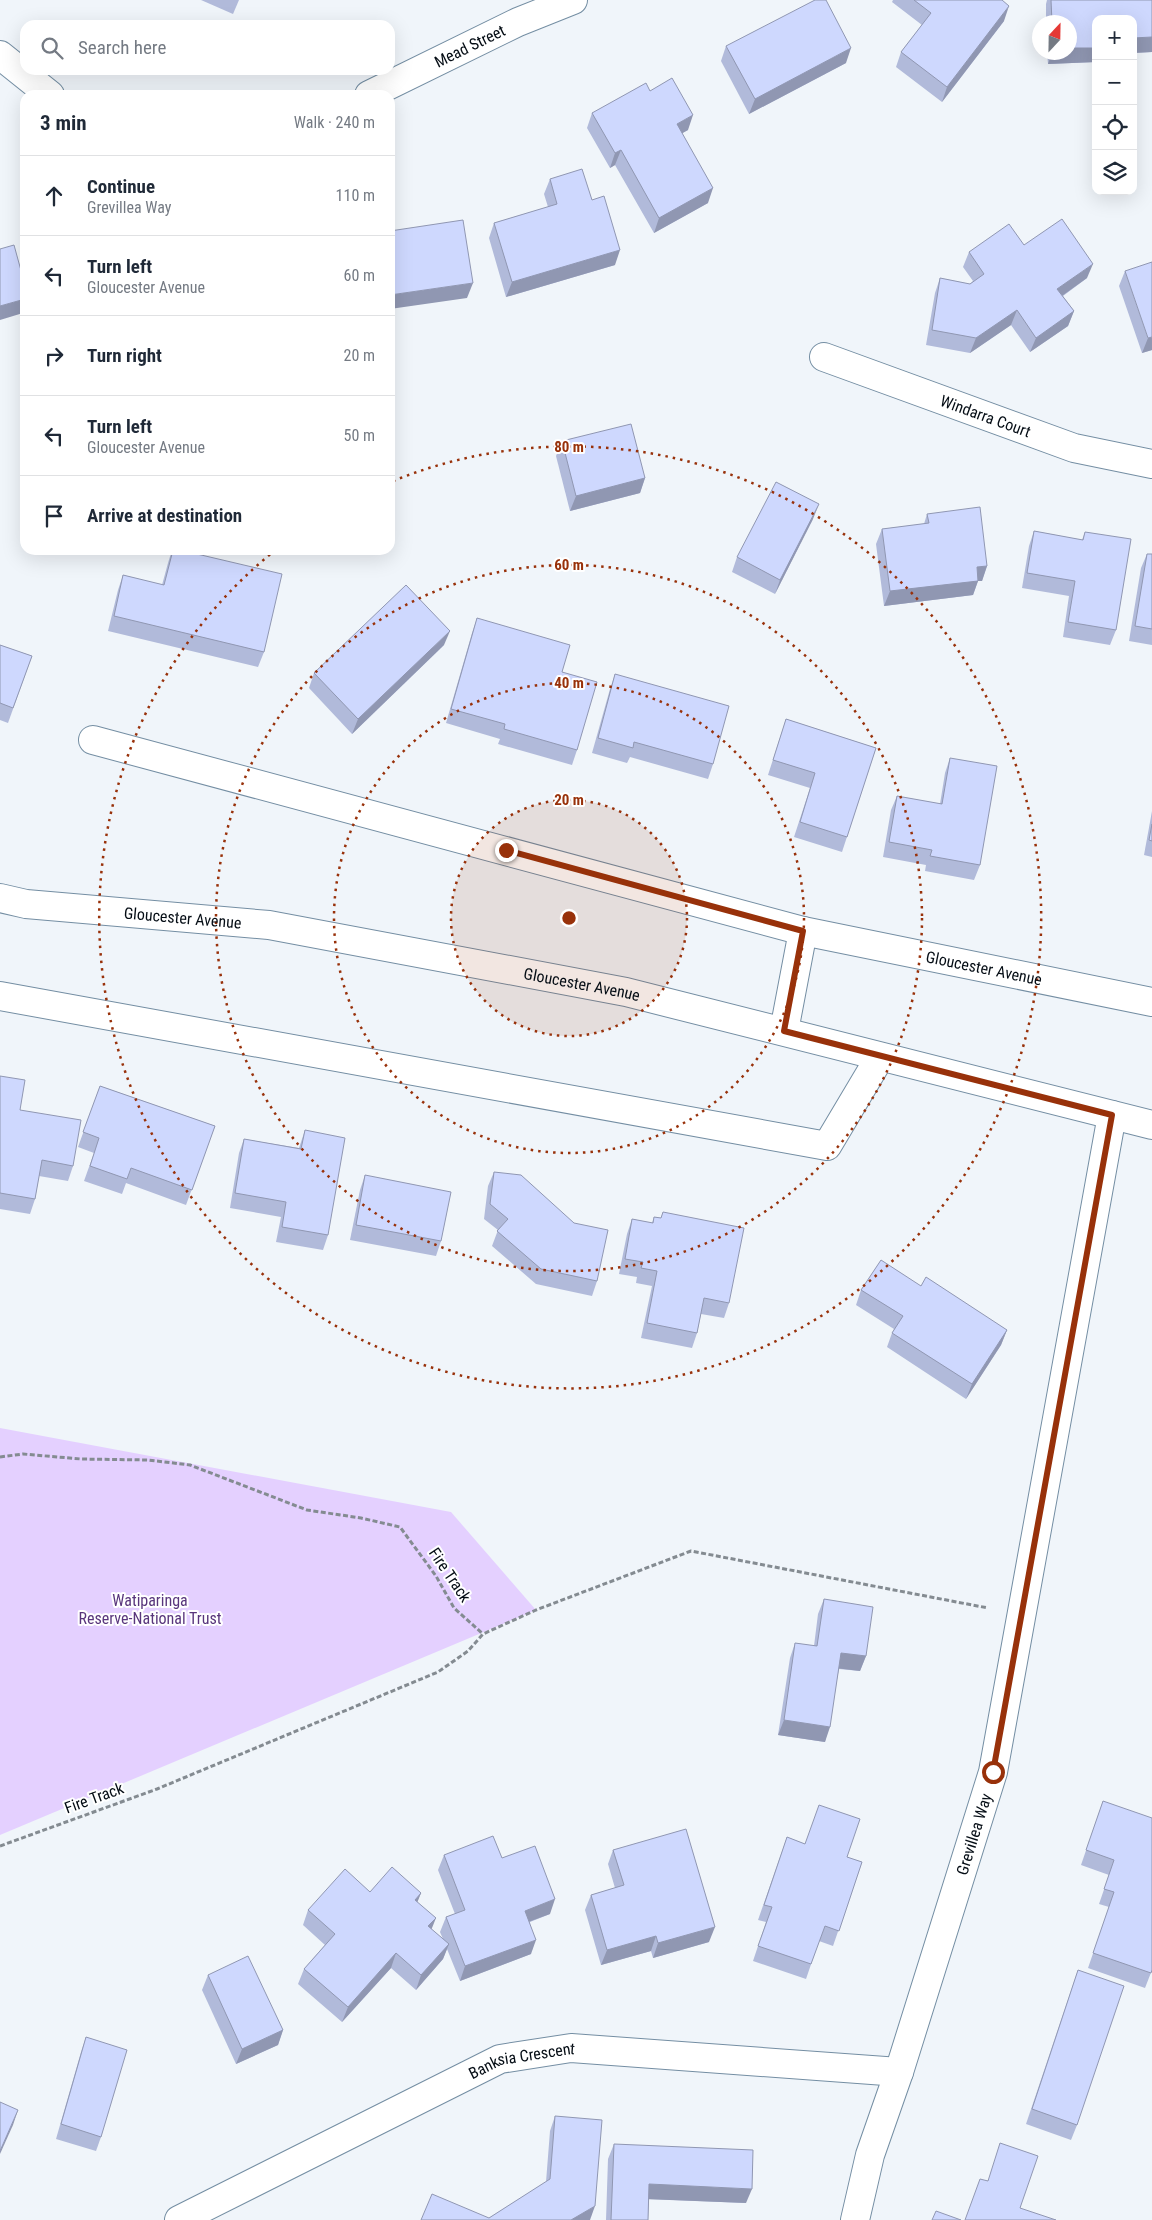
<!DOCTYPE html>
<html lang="en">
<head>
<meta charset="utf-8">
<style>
  :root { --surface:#fff; --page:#f2f2f3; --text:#1f2937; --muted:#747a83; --line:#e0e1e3 }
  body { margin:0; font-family:"Roboto Condensed",sans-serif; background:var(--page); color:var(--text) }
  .controls { position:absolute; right:15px; top:15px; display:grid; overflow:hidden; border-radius:10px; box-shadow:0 5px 20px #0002 }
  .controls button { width:45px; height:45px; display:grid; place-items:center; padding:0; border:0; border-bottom:1px solid var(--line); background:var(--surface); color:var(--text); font:25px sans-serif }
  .compass { position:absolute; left:1032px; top:15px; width:45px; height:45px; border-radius:50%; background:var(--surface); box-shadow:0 5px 20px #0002; rotate:22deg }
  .stop { position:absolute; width:15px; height:15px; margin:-11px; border:4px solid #98310a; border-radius:50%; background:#fff }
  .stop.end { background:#98310a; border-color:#fff; box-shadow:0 1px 5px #0008 }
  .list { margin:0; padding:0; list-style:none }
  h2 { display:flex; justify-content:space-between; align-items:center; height:65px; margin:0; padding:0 20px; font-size:21px }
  h2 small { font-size:16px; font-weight:400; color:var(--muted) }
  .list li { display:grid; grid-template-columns:32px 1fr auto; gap:15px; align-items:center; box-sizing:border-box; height:80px; padding:0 20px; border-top:1px solid var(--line) }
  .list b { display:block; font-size:19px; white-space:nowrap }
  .list p { margin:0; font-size:16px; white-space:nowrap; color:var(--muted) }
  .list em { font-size:16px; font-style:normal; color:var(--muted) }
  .icon { flex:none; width:28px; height:28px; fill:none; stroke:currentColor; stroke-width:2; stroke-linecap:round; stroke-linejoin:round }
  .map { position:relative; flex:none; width:1152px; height:2220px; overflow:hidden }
  .search { position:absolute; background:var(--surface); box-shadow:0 5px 20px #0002; left:20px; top:20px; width:375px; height:55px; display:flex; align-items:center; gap:12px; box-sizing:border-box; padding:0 18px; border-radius:15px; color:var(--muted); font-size:19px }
  .panel { position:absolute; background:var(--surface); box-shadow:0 5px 20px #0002; left:20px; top:90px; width:375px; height:465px; border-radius:15px }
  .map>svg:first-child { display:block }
</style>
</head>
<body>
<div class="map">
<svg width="1152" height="2220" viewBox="0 0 1152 2220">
  <rect width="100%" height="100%" fill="#f0f5fa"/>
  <!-- green -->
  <path fill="#e4d0ff" d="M0 1428 451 1512 536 1610 0 1835Z"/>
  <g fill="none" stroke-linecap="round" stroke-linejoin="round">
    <defs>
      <g id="minor">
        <path d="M0 55 50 95"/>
        <path id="s1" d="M369 95 518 22 573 0"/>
        <path id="s2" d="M824 357 1074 448 1152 464"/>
        <path id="s3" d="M93 740 803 931 1152 1002"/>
        <path id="s4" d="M0 898 26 904 269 925 626 992 1152 1125"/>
        <path d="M0 996 827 1146 880 1057"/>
        <path d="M784 1031 803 931"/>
        <path id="s5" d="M179 2220 500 2059 571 2048 899 2072"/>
        <path id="s6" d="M855 2220 870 2155 899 2072 993 1772 1112 1115"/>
      </g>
    </defs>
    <!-- minor casing -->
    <use href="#minor" stroke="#748ea3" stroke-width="30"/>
    <!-- path -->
    <g stroke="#848b91" stroke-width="3" stroke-dasharray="5 2.5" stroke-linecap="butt">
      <path d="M0 1457 23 1454 81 1459 148 1460 190 1465 307 1510 361 1518 400 1527 436 1576 454 1608 483 1634"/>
      <path d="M0 1846 157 1789 438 1672 468 1651 483 1634 536 1610 691 1551 988 1608"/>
    </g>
    <!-- minor -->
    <use href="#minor" stroke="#fff" stroke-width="28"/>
  </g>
  <!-- wall -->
  <g fill="#b1bada">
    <path d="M201 0H239L233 14Z"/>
    <path d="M893 0H1002L1004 21 942 102 896 67 901 52 922 25 892 2Z"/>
    <path d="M1047 0H1152V52L1133 53V19H1096V62L1048 64 1047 52H1070V22H1046V4Z"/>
    <path d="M726 46 846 63 749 114 721 61Z"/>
    <path d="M650 91 688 130 682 133 708 203 654 233 615 165 610 168 587 128 592 113Z"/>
    <path d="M550 179 592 200 615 265 506 297 489 238 494 223 548 207 544 194Z"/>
    <path d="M1024 245 1087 278 1063 296 1074 311 1068 326 1030 352 1011 325 970 353 926 345 935 293 940 278 970 284 973 281 963 267 969 252Z"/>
    <path d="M1125 271 1152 350 1142 353 1119 286Z"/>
    <path d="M562 441 645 478 640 493 570 511 556 456Z"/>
    <path d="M927 514 987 566 982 581H978L973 595 884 606 876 544 882 529 924 524Z"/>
    <path d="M813 519 775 594 732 572 737 557Z"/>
    <path d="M1034 531 1082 540 1085 532 1116 630 1110 645 1063 637 1069 596 1022 588 1029 546Z"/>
    <path d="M172 550 264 652 258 667 108 631 118 590 123 575 162 585 168 563Z"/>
    <path d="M1147 554H1152V645L1129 641 1141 568Z"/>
    <path d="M477 618 562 672 577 750 572 765 498 744 500 739 446 723 472 633Z"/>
    <path d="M0 645 32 656 8 723 0 720Z"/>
    <path d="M444 645 352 734 309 688 314 673Z"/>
    <path d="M615 674 713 764 708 779 630 757 627 763 592 753 610 689Z"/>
    <path d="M786 719 876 748 842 852 794 837 810 788 768 775Z"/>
    <path d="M950 758 980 865 974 880 925 871 926 865 883 857 891 810 897 796 940 804 945 773Z"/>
    <path d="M1152 811V857L1144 855Z"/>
    <path d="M0 1076 20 1110 73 1166 68 1181 39 1176 35 1199 30 1214 0 1209Z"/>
    <path d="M100 1086 215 1126 186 1205 126 1183 122 1194 84 1181 94 1153 78 1147Z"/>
    <path d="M305 1130 328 1235 323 1250 276 1242 281 1217 230 1208 239 1153 244 1139 299 1148Z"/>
    <path d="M494 1172 597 1281 592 1296 536 1284 492 1246 498 1230 484 1219 488 1186Z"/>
    <path d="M365 1175 441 1241 436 1256 350 1240 360 1190Z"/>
    <path d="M663 1212 729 1303 724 1318 701 1314 697 1333 692 1348 641 1338 652 1286 636 1283 637 1277 619 1274 627 1234 632 1219 652 1223 654 1217 661 1218Z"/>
    <path d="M921 1286 1007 1330 1001 1345 966 1399 887 1347 892 1333 894 1329 856 1305 861 1290Z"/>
    <path d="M824 1599 866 1656 860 1671 839 1669 825 1742 778 1735 790 1658 795 1643 814 1646 818 1614Z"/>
    <path d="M1103 1801 1152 1970 1145 1988 1088 1968 1109 1907 1099 1904 1109 1875 1081 1865Z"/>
    <path d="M787 1837 805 1844 862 1862 833 1946 819 1941 806 1979 753 1961 766 1922 758 1920Z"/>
    <path d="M613 1850 709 1942 653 1958 651 1951 601 1965 585 1910 591 1895 615 1888 608 1864Z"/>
    <path d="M444 1855 502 1858 550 1914 530 1922 531 1954 460 1981 447 1949 443 1959 416 1990 391 1968 342 2022 298 1984 304 1969 325 1945 303 1925 308 1910 370 1892 421 1893 417 1902 431 1929 443 1939 440 1932 446 1917 455 1914 438 1870Z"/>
    <path d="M1078 1970 1077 2125 1071 2140 1026 2124Z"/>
    <path d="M208 1975 283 2030 278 2045 236 2064 202 1990Z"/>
    <path d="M86 2037 101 2137 96 2151 56 2139 81 2052Z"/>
    <path d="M555 2116 590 2220 489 2218 546 2182 550 2131Z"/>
    <path d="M614 2144 746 2203 649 2199 648 2220H606L608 2159Z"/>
  </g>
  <!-- shaded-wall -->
  <g fill="#9097b2">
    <path d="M1009 6 1004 21 942 102 947 87Z"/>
    <path d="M1152 37V52L1133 53V38Z"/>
    <path d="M851 48 846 63 749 114 755 99Z"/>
    <path d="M1070 48H1096V62L1048 64 1052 52H1070Z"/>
    <path d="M693 115 688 130 672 139 677 124Z"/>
    <path d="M621 150 615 165 610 168 615 153Z"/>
    <path d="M713 188 708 203 654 233 659 218Z"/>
    <path d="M620 250 615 265 506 297 512 282Z"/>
    <path d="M1093 264 1087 278 1052 303 1057 289Z"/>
    <path d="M473 283 467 298 390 309V295Z"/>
    <path d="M25 299V309L23 313 0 320V306Z"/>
    <path d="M1017 310 1011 325 970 353 976 338Z"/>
    <path d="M1074 311 1068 326 1030 352 1036 338Z"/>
    <path d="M1152 337V350L1142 353 1148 338Z"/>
    <path d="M645 478 640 493 570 511 576 496Z"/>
    <path d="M819 504 813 519 775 594 780 580Z"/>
    <path d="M987 566 982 581H978L973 595 884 606 890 591 977 567Z"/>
    <path d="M450 631 444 645 352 734 358 719Z"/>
    <path d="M1007 1330 1001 1345 966 1399 972 1384Z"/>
    <path d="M841 1653 866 1656 860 1671 835 1668Z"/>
    <path d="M784 1720 830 1727 825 1742 778 1735Z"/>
    <path d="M421 1893 415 1908V1900Z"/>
    <path d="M555 1899 550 1914 520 1925 525 1911Z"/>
    <path d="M436 1918 430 1933 428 1926Z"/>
    <path d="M715 1927 709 1942 653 1958 658 1943Z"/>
    <path d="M656 1936 651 1951 601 1965 607 1950Z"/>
    <path d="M536 1940 531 1954 460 1981 465 1966Z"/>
    <path d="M449 1944 443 1959 416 1990 421 1975Z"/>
    <path d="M396 1953 391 1968 342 2022 348 2007Z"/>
    <path d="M283 2030 278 2045 236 2064 242 2049Z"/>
    <path d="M18 2110 13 2125 0 2154V2151Z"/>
    <path d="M649 2184 752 2189 746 2203 644 2199Z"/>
    <path d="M595 2206 590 2220H571Z"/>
  </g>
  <!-- building -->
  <g fill="#ced8fe" stroke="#9097b2">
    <path d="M815 0H826L851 48 755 99 726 46Z"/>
    <path d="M914 0H1002L1009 6 947 87 901 52 931 13Z"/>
    <path d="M1051 0H1152V37L1133 38V19H1096V48H1070V22H1052Z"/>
    <path d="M672 78 693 115 677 124 713 188 659 218 621 150 615 153 592 113 646 83 650 91Z"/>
    <path d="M582 169 592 200 604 196 620 250 512 282 494 223 557 204 550 179Z"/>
    <path d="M1062 219 1093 264 1057 289 1074 311 1036 338 1017 310 976 338 932 330 940 278 970 284 984 274 969 252 1009 224 1024 245Z"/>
    <path d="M463 220 473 283 390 295V231Z"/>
    <path d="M14 245 25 285V299L0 306V249Z"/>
    <path d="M1152 262V337L1148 338 1125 271Z"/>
    <path d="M631 424 645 478 576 496 562 441Z"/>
    <path d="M776 482 819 504 780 580 737 557Z"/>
    <path d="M980 507 987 566 977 567 978 581 890 591 882 529 929 523 927 514Z"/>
    <path d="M1034 531 1083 540 1085 532 1131 539 1116 630 1068 622 1075 581 1027 573Z"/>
    <path d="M173 550H180L282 574 264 652 114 616 123 575 164 585Z"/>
    <path d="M1147 554H1152V629L1135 626Z"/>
    <path d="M406 585 450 631 358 719 314 673Z"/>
    <path d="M477 618 570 645 562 672 597 682 577 750 504 729 505 724 451 709Z"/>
    <path d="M0 645 32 656 13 708 0 703Z"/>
    <path d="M615 674 729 706 713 764 634 742 633 748 598 738Z"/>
    <path d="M786 719 876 748 847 837 800 822 815 773 773 760Z"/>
    <path d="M950 758 997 766 980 865 930 856 932 850 889 842 897 796 942 804Z"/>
    <path d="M1152 824V841L1149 840Z"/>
    <path d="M0 1076 25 1080 20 1110 81 1120 73 1166 42 1160 35 1199 0 1193Z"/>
    <path d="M100 1086 215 1126 192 1190 131 1168 127 1179 90 1166 99 1138 83 1132Z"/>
    <path d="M305 1130 345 1138 328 1235 282 1227 286 1202 235 1193 244 1139 301 1149Z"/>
    <path d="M494 1172 521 1175 574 1223 608 1230 597 1281 541 1269 497 1231 508 1219 490 1204Z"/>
    <path d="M365 1175 451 1192 441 1241 356 1225Z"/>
    <path d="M663 1212 744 1228 729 1303 704 1298 697 1333 647 1323 657 1271 641 1268 643 1262 625 1259 632 1219 653 1223 654 1217 661 1218Z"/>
    <path d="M881 1260 921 1286 926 1277 1007 1330 972 1384 892 1333 903 1316 861 1290Z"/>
    <path d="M824 1599 873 1607 866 1656 841 1653 830 1727 784 1720 795 1643 817 1646Z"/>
    <path d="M1103 1801 1152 1818V1970L1151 1973 1093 1953 1114 1892 1104 1889 1114 1860 1086 1850Z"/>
    <path d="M819 1805 860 1819 847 1857 862 1862 839 1931 825 1926 811 1964 758 1946 772 1907 764 1905 787 1837 805 1844Z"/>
    <path d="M686 1829 715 1927 658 1943 656 1936 607 1950 591 1895 624 1885 613 1850Z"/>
    <path d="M493 1836 502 1858 535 1846 555 1899 525 1911 536 1940 465 1966 446 1917 465 1910 444 1855Z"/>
    <path d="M392 1867 421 1893 415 1900 436 1918 428 1926 449 1944 421 1975 396 1953 348 2007 304 1969 335 1934 308 1910 345 1869 370 1892Z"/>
    <path d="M248 1956 283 2030 242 2049 208 1975Z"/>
    <path d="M1078 1970 1124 1986 1077 2125 1032 2109Z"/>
    <path d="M86 2037 127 2050 101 2137 61 2124Z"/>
    <path d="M0 2102 18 2110 0 2151Z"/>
    <path d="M555 2116 602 2120 595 2206 571 2220H421L432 2194 489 2218 550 2179Z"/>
    <path d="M1000 2143 1038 2156 1020 2208 1056 2220H965L980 2179 988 2181Z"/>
    <path d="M614 2144 753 2150 752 2189 649 2184 648 2220H611Z"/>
    <path d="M936 2211 961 2220H932Z"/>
  </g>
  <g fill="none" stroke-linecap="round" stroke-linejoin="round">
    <!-- route -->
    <path stroke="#98310a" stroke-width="6" d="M506 850 803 931 784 1031 1112 1115 993 1772"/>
  </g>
  <!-- distance rings -->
  <circle cx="569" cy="918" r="118" fill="#98310a" fill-opacity=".12"/>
  <g fill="none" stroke="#98310a" stroke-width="2.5" stroke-dasharray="2.5 5">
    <circle cx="569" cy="918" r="118"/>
    <circle cx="569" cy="918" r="235"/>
    <circle cx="569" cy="918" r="353"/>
    <path d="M393 481A471 471 0 1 1 273 552"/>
  </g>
  <g text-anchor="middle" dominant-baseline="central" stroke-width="4" stroke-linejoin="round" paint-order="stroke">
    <!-- street labels -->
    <g font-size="16" fill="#040c14" stroke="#fff">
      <text stroke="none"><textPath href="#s1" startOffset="112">Mead Street</textPath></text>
      <text stroke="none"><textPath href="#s2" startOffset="172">Windarra Court</textPath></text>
      <text stroke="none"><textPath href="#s4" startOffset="184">Gloucester Avenue</textPath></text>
      <text stroke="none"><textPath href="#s3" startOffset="920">Gloucester Avenue</textPath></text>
      <text stroke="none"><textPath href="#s4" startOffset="589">Gloucester Avenue</textPath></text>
      <text transform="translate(450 1575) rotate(56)">Fire Track</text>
      <text transform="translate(94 1798) rotate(-20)">Fire Track</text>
      <text stroke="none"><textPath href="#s6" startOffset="404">Grevillea Way</textPath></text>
      <text stroke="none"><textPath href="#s5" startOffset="380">Banksia Crescent</textPath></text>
    </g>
    <!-- park labels -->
    <g font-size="16" fill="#58357c" stroke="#fff">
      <text x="150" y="1600">Watiparinga<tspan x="150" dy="18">Reserve-National Trust</tspan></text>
    </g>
  </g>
  <circle cx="569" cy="918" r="8" fill="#98310a" stroke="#fff" stroke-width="2.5"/>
  <g font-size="15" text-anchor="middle" font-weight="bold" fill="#98310a" stroke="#fff" stroke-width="4" stroke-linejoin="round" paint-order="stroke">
    <text x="569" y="452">80 m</text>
    <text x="569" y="570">60 m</text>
    <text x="569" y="688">40 m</text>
    <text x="569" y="805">20 m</text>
  </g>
</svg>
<div class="controls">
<button>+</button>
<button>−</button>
<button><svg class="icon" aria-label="locate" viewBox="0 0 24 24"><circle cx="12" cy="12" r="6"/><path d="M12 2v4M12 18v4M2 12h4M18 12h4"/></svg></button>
<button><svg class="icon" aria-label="layers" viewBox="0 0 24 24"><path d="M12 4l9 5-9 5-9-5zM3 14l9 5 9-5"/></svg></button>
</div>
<svg class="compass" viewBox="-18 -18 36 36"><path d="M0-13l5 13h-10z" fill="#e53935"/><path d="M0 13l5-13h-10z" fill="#747a83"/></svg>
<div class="stop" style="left:993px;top:1772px"></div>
<div class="stop end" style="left:506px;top:850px"></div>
<div class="search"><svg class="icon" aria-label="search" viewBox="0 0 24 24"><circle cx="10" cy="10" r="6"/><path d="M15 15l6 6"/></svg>Search here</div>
<section class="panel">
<h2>3 min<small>Walk · 240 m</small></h2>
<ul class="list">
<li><svg class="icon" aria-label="ahead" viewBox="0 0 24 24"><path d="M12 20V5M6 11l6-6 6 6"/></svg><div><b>Continue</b><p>Grevillea Way</p></div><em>110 m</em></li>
<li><svg class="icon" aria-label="left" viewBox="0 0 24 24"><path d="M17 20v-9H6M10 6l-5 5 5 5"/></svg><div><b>Turn left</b><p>Gloucester Avenue</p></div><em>60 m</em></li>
<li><svg class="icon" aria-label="right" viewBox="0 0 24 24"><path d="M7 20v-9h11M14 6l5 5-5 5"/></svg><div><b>Turn right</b></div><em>20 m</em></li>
<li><svg class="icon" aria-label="left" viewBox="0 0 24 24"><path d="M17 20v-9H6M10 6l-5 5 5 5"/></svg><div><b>Turn left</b><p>Gloucester Avenue</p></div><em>50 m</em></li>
<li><svg class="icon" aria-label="arrive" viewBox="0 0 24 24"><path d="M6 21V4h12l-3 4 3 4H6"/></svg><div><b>Arrive at destination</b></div></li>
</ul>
</section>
</div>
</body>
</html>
